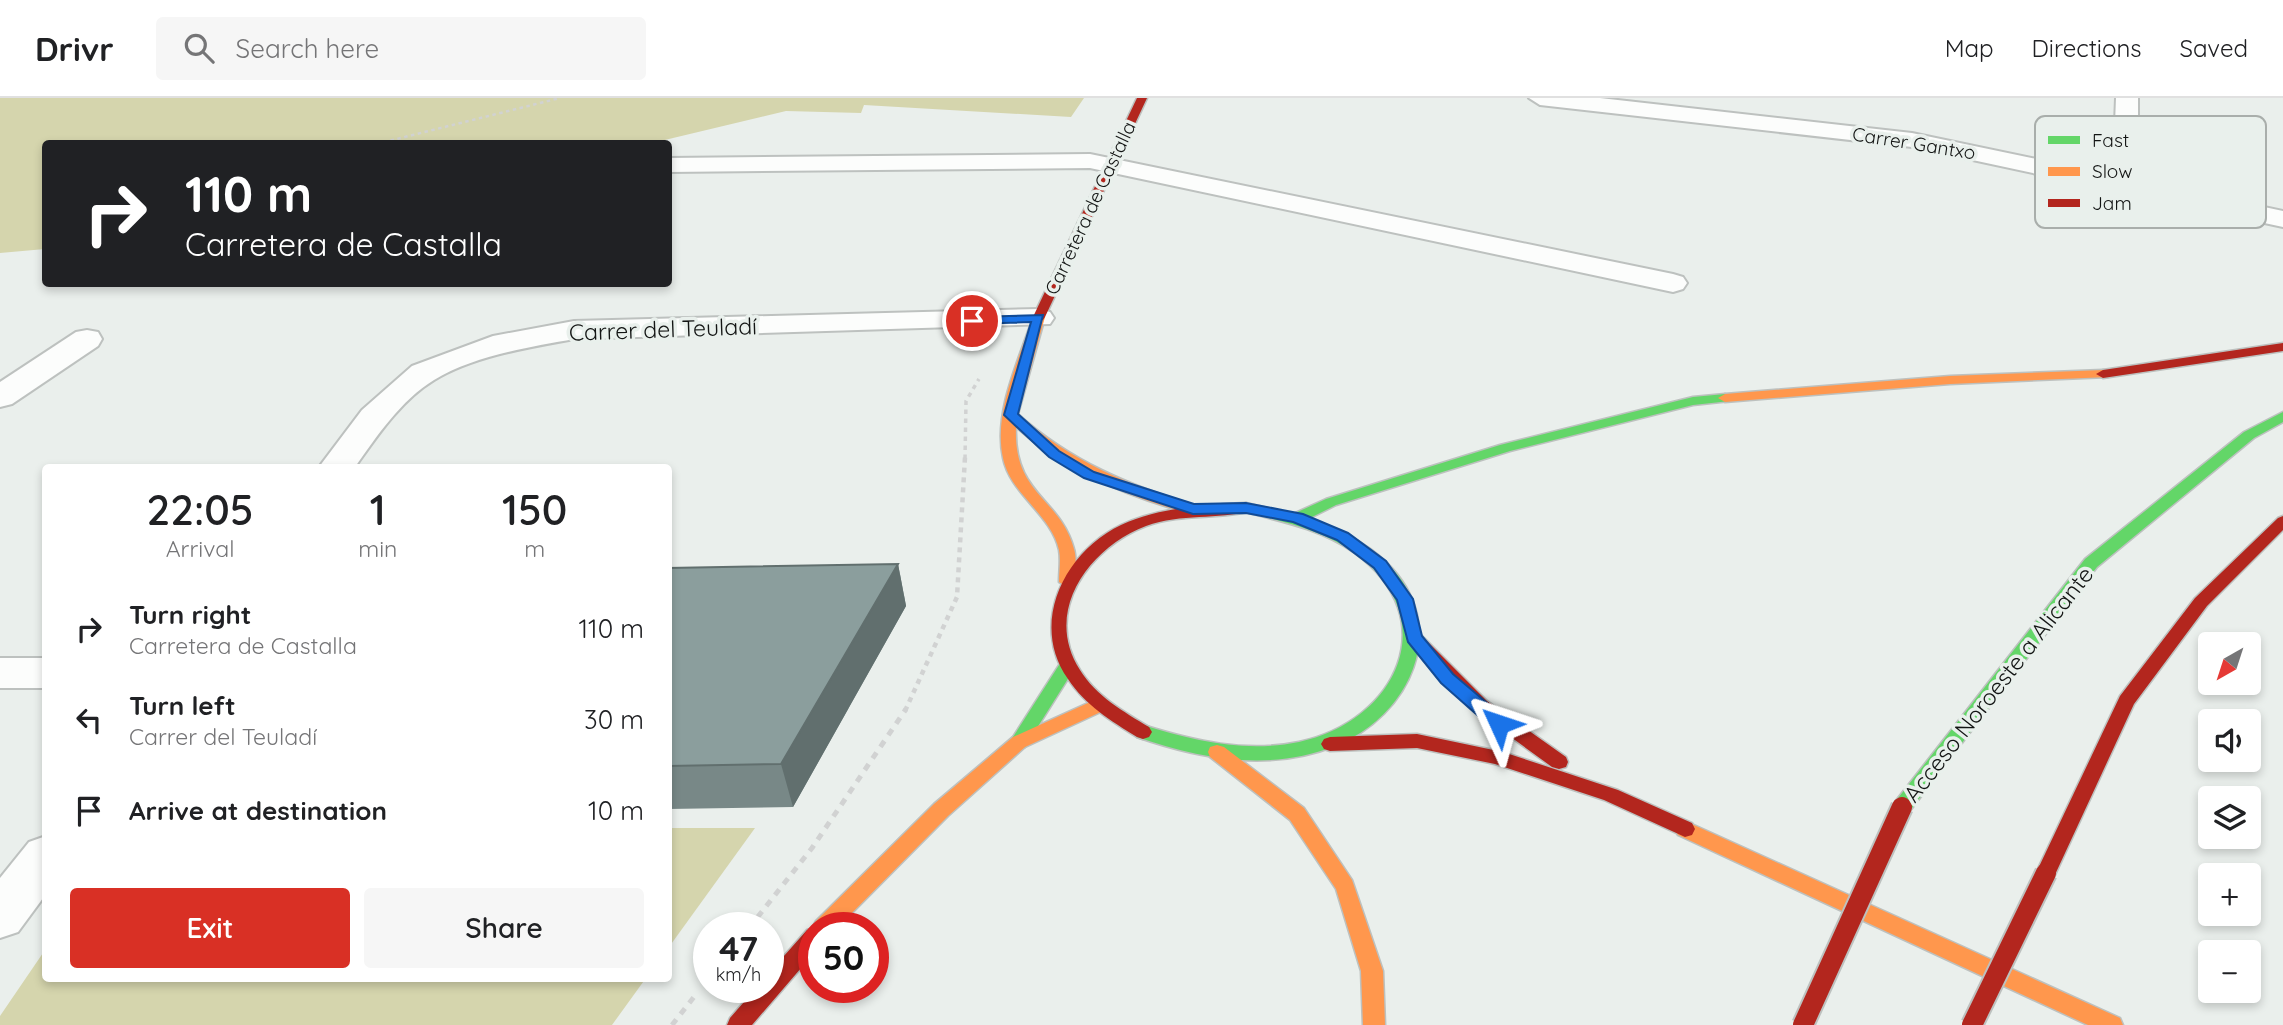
<!DOCTYPE html>
<html lang="en">
<head>
<meta charset="utf-8">
<style>
  :root { --surface:#fff; --page:#f6f6f6; --text:#202124; --muted:#757577; --line:#e0e0e0; --accent:#d93025 }
  body { margin:0; font-family:Quicksand,sans-serif; background:var(--page); color:var(--text); height:100vh; display:flex; flex-direction:column; font-size:26px; white-space:nowrap }
  * { box-sizing:border-box; margin:0 }
  p { font-size:23px; color:var(--muted) }
  .icon { flex:none; width:38px; height:38px; fill:none; stroke:currentColor; stroke-width:2; stroke-linecap:round; stroke-linejoin:round }
  .map { position:relative; flex:1; overflow:hidden }
  .details { position:absolute; left:42px; top:366px; width:630px; height:518px; display:flex; flex-direction:column; background:var(--surface); border-radius:7px; box-shadow:0 4px 10px #0003 }
  .details>* { flex:none }
  .top-card { position:absolute; left:42px; top:42px; width:630px; height:147px; border-radius:7px; box-shadow:0 4px 10px #0003; background:#202124; color:#fff; overflow:hidden }
  .needle { width:46px; rotate:219deg }
  .buttons { position:absolute; left:2198px; top:534px; display:grid; gap:14px }
  .buttons a { display:grid; place-items:center; width:63px; height:63px; border-radius:7px; background:var(--surface); box-shadow:0 4px 10px #0003; font-size:35px }
  .speed { position:absolute; left:693px; top:814px; display:flex; gap:14px; font-size:35px; font-weight:700; text-align:center }
  .speed>* { display:grid; place-content:center; width:91px; height:91px; border-radius:50%; background:var(--surface); box-shadow:0 4px 10px #0003; line-height:1 }
  .speed small { font-size:18px; font-weight:400 }
  .speed .limit { border:10px solid #d22; background:#fff; color:#111 }
  .pin { position:absolute; display:grid; place-items:center; width:60px; height:60px; color:#fff; margin:-30px; border:4px solid #fff; border-radius:50%; box-shadow:0 2px 7px #0007 }
  .me { position:absolute; width:77px; margin:-38px; rotate:312deg; stroke-linejoin:round; filter:drop-shadow(0 0 5px #0008) }
  .turn { display:flex; align-items:center; gap:24px; height:147px; padding:0 28px; font-size:32px }
  .turn .icon { width:91px; height:91px; stroke-width:2.5 }
  .turn b { display:block; font-size:49px; line-height:60px }
  .eta { display:flex; justify-content:space-evenly; align-items:center; height:119px; text-align:center }
  .eta b { font-size:42px; font-weight:600; line-height:49px }
  .primary-button { display:flex; gap:14px; margin-top:auto; padding:14px 28px }
  .primary-button a { flex:1; height:80px; border-radius:7px; background:var(--accent); color:#fff; font-size:28px; font-weight:600; line-height:80px; text-align:center }
  .primary-button a+a { background:var(--page); color:var(--text) }
  ul { padding:0; list-style:none }
  li { display:flex; align-items:center; gap:21px; height:91px; padding:0 28px }
  li div { flex:1 }
  li b { display:block; font-size:26px }
  li em { font-style:normal }
  header { display:flex; align-items:center; gap:42px; box-sizing:border-box; height:98px; padding:0 35px; background:var(--surface); border-bottom:2px solid var(--line) }
  header strong { font-size:33px }
  nav { display:flex; gap:38px; margin-inline-start:auto; font-size:24px }
  .search { width:490px; height:63px; background:var(--page); display:flex; align-items:center; gap:18px; box-sizing:border-box; padding:0 24px; border-radius:7px; color:var(--muted); font-size:26px }
  .map>svg:first-child { display:block }
</style>
</head>
<body>
<header>
<strong>Drivr</strong>
<div class="search"><svg class="icon" aria-label="search" viewBox="0 0 24 24"><circle cx="10" cy="10" r="6"/><path d="M15 15l6 6"/></svg>Search here</div>
<nav><a>Map</a><a>Directions</a><a>Saved</a></nav>
</header>
<div class="map">
<svg width="2283" height="927" viewBox="0 0 2283 927">
  <rect width="100%" height="100%" fill="#eaefec"/>
  <!-- green -->
  <g fill="#d5d5ad">
    <polygon points="0,0 1084,0 1071,19 864,7 861,15 786,13 648,46 46,46 45,151 0,155"/>
    <polygon points="669,730 755,730 669,849 668,730"/>
    <polygon points="45,852 46,880 646,880 612,927 0,927 0,918"/>
  </g>
  <g fill="none" stroke-linecap="round" stroke-linejoin="round">
    <defs>
      <g id="street">
        <polygon points="1529,0 1600,0 1912,35 2113,77 2116,0 2138,0 2138,82 2283,113 2283,129 1912,49 1540,7"/>
        <polygon points="1090,56 1673,176 1683,179 1687,185 1683,191 1673,194 1090,70 668,74 668,60"/>
        <path d="M 1039,211 L 1050,214 L 1054,220 L 1050,226 L 574,241 C 530,249 473,258 434,282 C 401,302 377,338 355,369 L 319,369 L 362,312 L 412,268 L 493,238 L 574,223 Z"/>
        <polygon points="87,232 98,234 102,241 98,248 12,306 0,309 0,284 76,234"/>
        <rect x="0" y="560" width="46" height="30"/>
        <polygon points="46,738 46,796 18,834 0,840 0,780 29,744"/>
      </g>
      <g id="fast">
        <path d="M 1725,296 L 1732,300 L 1730,303 L 1693,307 L 1510,353 L 1336,407 L 1308,421 C 1336,431 1365,443 1387,465 C 1452,529 1410,618 1335,648 C 1270,674 1200,661 1137,639 L 1134,634 L 1137,629 L 1143,627 C 1194,643 1246,655 1299,644 C 1397,623 1445,521 1355,455 C 1321,431 1280,423 1241,413 L 1239,410 L 1241,407 L 1246,405 L 1293,416 L 1326,401 L 1500,347 L 1693,299 Z"/>
        <polygon points="2283,314 2283,324 2254,340 2097,469 1909,714 1902,717 1895,714 1892,709 1895,704 2085,461 2244,334"/>
        <polygon points="1067,562 1073,564 1076,568 1025,649 1019,651 1013,649 1010,644 1013,639 1061,564"/>
      </g>
      <g id="slow">
        <path d="M 1039,215 L 1045,219 L 1018,316 C 1070,363 1130,388 1197,408 L 1199,411 L 1192,416 C 1128,399 1065,373 1016,329 C 1013,397 1060,399 1074,451 C 1077,461 1075,473 1075,484 L 1067,489 L 1059,484 C 1059,473 1061,462 1059,452 C 1051,416 1010,396 1003,360 C 993,314 1019,262 1033,219 Z"/>
        <polygon points="2103,272 2108,273 2108,279 1950,286 1725,304 1718,300 1725,296 1950,278"/>
        <polygon points="1099,600 1105,602 1108,607 1105,612 1025,649 948,718 837,830 814,830 814,833 812,830 816,823 934,706 1013,639"/>
        <polygon points="1217,647 1224,649 1304,710 1352,782 1383,873 1385,927 1363,927 1361,873 1336,791 1290,722 1210,659 1208,654 1210,649"/>
        <polygon points="1685,723 2120,920 2123,927 2088,927 1678,737 1675,731 1678,725"/>
      </g>
      <g id="jam">
        <polygon points="1137,0 1147,0 1045,219 1043,222 1035,222 1033,219"/>
        <polygon points="2283,245 2283,253 2103,280 2096,276 2103,272"/>
        <path d="M 1246,405 L 1253,410 L 1251,413 C 1217,422 1182,415 1146,428 C 1090,449 1042,513 1080,572 C 1096,598 1124,614 1149,629 L 1152,634 L 1149,639 L 1143,641 L 1137,639 C 1111,623 1085,607 1068,581 C 1029,526 1064,454 1121,427 C 1160,409 1204,407 1246,405 Z"/>
        <polygon points="2283,418 2283,432 2207,508 2134,606 2053,781 2046,784 2039,781 2036,775 2120,598 2195,500 2278,420"/>
        <polygon points="1414,534 1420,536 1487,603 1566,659 1568,664 1566,669 1559,671 1552,669 1475,613 1408,544 1406,540 1408,536"/>
        <polygon points="1417,636 1503,654 1618,692 1692,725 1695,731 1692,737 1685,739 1604,702 1495,666 1417,650 1330,653 1324,651 1321,646 1324,641 1330,639"/>
        <polygon points="814,830 814,855 752,927 727,927 730,920 757,889 768,889 768,876 807,832"/>
      </g>
    </defs>
    <!-- street casing -->
    <use href="#street" stroke="#bdc1bf" stroke-width="4"/>
    <!-- fast casing -->
    <use href="#fast" stroke="#bdc1bf" stroke-width="3"/>
    <!-- slow casing -->
    <use href="#slow" stroke="#bdc1bf" stroke-width="3"/>
    <!-- jam casing -->
    <use href="#jam" stroke="#bdc1bf" stroke-width="3"/>
    <!-- path-far3 -->
    <polyline stroke="#d1d2d2" stroke-width="2.5" stroke-dasharray="3.5 3.5" stroke-linecap="butt" points="377,46 560,0"/>
    <!-- path-far2 -->
    <polyline stroke="#d1d2d2" stroke-width="3.5" stroke-dasharray="4.5 4.5" stroke-linecap="butt" points="965,361 966,303 979,281"/>
    <!-- path-far1 -->
    <polyline stroke="#d1d2d2" stroke-width="4.5" stroke-dasharray="5 5" stroke-linecap="butt" points="905,613 957,499 965,359"/>
    <!-- path -->
    <g stroke="#d1d2d2" stroke-width="5" stroke-dasharray="7 7" stroke-linecap="butt">
      <polyline points="749,830 812,750 906,611"/>
      <polyline points="672,927 697,895"/>
    </g>
    <!-- street -->
    <use href="#street" fill="#fcfdfc" fill-rule="evenodd"/>
    <!-- fast -->
    <use href="#fast" fill="#63d668" fill-rule="evenodd"/>
    <!-- slow -->
    <use href="#slow" fill="#ff974d" fill-rule="evenodd"/>
    <!-- jam -->
    <use href="#jam" fill="#b3261e" fill-rule="evenodd"/>
    <defs>
      <g id="jam-bridge">
        <polyline points="1803,927 1902,709"/>
        <polyline points="1972,927 2046,775"/>
      </g>
    </defs>
    <!-- jam-bridge casing -->
    <use href="#jam-bridge" stroke="#bdc1bf" stroke-width="24" stroke-linecap="butt"/>
    <!-- jam-bridge -->
    <use href="#jam-bridge" stroke="#b3261e" stroke-width="20"/>
  </g>
  <!-- wall -->
  <polygon fill="#788887" points="898,466 906,508 793,709 668,711 668,470"/>
  <!-- shaded-wall -->
  <polygon fill="#616f6e" points="898,466 906,508 793,709 781,666"/>
  <!-- building -->
  <polygon fill="#8b9e9d" stroke="#616f6e" stroke-width="2" points="898,466 781,666 668,668 668,470"/>
  <!-- route -->
  <polygon fill="#1a73e8" stroke="#114b97" stroke-width="2" points="1043,217 1018,316 1059,353 1094,374 1194,406 1246,405 1303,416 1348,435 1386,463 1413,501 1422,538 1453,576 1506,621 1508,626 1506,631 1493,631 1441,585 1408,544 1397,502 1374,470 1337,442 1293,424 1246,415 1193,416 1084,380 1049,359 1004,317 1031,224 972,226 966,223 972,219"/>
  <g text-anchor="middle" dominant-baseline="central" stroke-width="7" stroke-linejoin="round" paint-order="stroke">
    <!-- far-street labels -->
    <g font-size="19" fill="#131514" stroke="#e9f0ec">
      <text transform="translate(1914 45) rotate(9)">Carrer Gantxo</text>
      <text transform="translate(1090 110) rotate(-65)">Carretera de Castalla</text>
    </g>
    <!-- street labels -->
    <g font-size="23" fill="#131514" stroke="#e9f0ec">
      <text transform="translate(663 231) rotate(-2)">Carrer del Teuladí</text>
      <text transform="translate(1998 586) rotate(-52)">Acceso Noroeste a Alicante</text>
    </g>
  </g>
  <!-- legend -->
  <rect x="2035" y="18" width="231" height="112" rx="10" fill="#e9f0ec" stroke="#a9aeab" stroke-width="2"/>
  <rect x="2048" y="38" width="32" height="8" fill="#63d668"/>
  <rect x="2048" y="69" width="32" height="9" fill="#ff974d"/>
  <rect x="2048" y="101" width="32" height="8" fill="#b3261e"/>
  <g font-size="19" fill="#131514">
    <text x="2092" y="49">Fast</text>
    <text x="2092" y="80">Slow</text>
    <text x="2092" y="112">Jam</text>
  </g>
</svg>
<div class="buttons">
<a><svg class="needle" viewBox="-14 -14 28 28"><path d="M0-13l5 13h-10z" fill="#e53935"/><path d="M0 13l5-13h-10z" fill="#757577"/></svg></a>
<a><svg class="icon" aria-label="sound" viewBox="0 0 24 24"><path d="M4 9h4l5-4v14l-5-4H4zM17 9q2 3 0 6"/></svg></a>
<a><svg class="icon" aria-label="layers" viewBox="0 0 24 24"><path d="M12 4l9 5-9 5-9-5zM3 14l9 5 9-5"/></svg></a>
<a>+</a>
<a>−</a>
</div>
<div class="speed"><div>47<small>km/h</small></div><div class="limit">50</div></div>
<div class="pin" style="left:972px;top:223px;background:#d93025"><svg class="icon" aria-label="arrive" viewBox="0 0 24 24"><path d="M6 21V4h12l-3 4 3 4H6"/></svg></div>
<svg class="me" style="left:1499px;top:626px" viewBox="-20 -20 40 40"><path d="M0-17L14 15 0 8-14 15z" fill="#1a73e8" stroke="#fff" stroke-width="4"/></svg>
<div class="top-card">
<div class="turn"><svg class="icon" aria-label="right" viewBox="0 0 24 24"><path d="M7 20v-9h11M14 6l5 5-5 5"/></svg><div><b>110 m</b>Carretera de Castalla</div></div>
</div>
<section class="details">
<div class="eta">
<div><b>22:05</b><p>Arrival</p></div>
<div><b>1</b><p>min</p></div>
<div><b>150</b><p>m</p></div>
</div>
<ul>
<li><svg class="icon" aria-label="right" viewBox="0 0 24 24"><path d="M7 20v-9h11M14 6l5 5-5 5"/></svg><div><b>Turn right</b><p>Carretera de Castalla</p></div><em>110 m</em></li>
<li><svg class="icon" aria-label="left" viewBox="0 0 24 24"><path d="M17 20v-9H6M10 6l-5 5 5 5"/></svg><div><b>Turn left</b><p>Carrer del Teuladí</p></div><em>30 m</em></li>
<li><svg class="icon" aria-label="arrive" viewBox="0 0 24 24"><path d="M6 21V4h12l-3 4 3 4H6"/></svg><div><b>Arrive at destination</b></div><em>10 m</em></li>
</ul>
<div class="primary-button"><a>Exit</a><a>Share</a></div>
</section>
</div>
</body>
</html>
